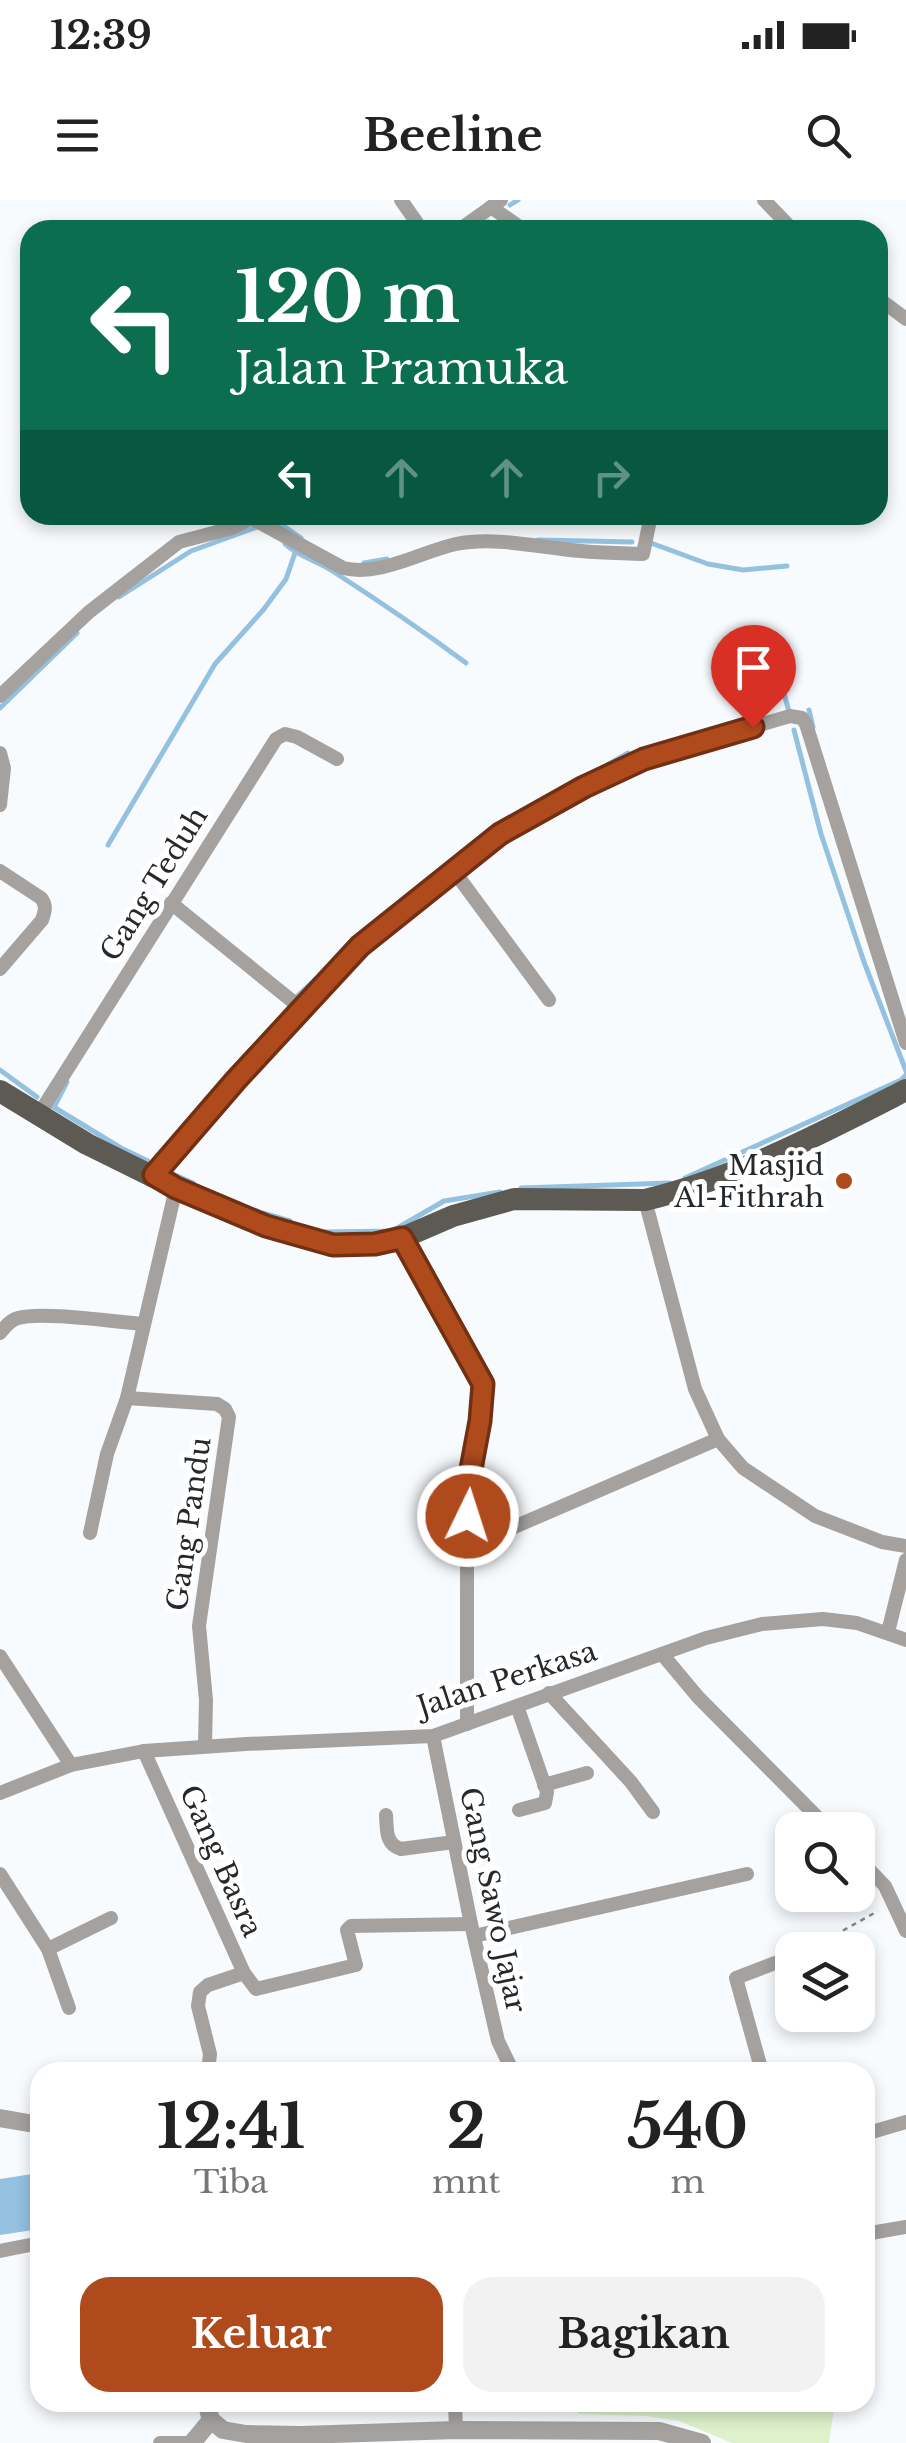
<!DOCTYPE html>
<html lang="id">
<head>
<meta charset="utf-8">
<style>
  :root { --surface:#fff; --page:#f2f2f2; --text:#222; --muted:#767676; --accent:#af4a1d }
  body { margin:0; font-family:"Libre Baskerville",serif; background:var(--page); color:var(--text); height:100vh; display:flex; flex-direction:column; font-size:38px; white-space:nowrap }
  * { box-sizing:border-box; margin:0 }
  p { font-size:32px; color:var(--muted) }
  .icon { flex:none; width:55px; height:55px; fill:none; stroke:currentColor; stroke-width:2; stroke-linecap:round; stroke-linejoin:round }
  .map { position:relative; flex:1; overflow:hidden }
  .drawer { position:absolute; left:30px; top:1862px; width:845px; height:350px; display:flex; flex-direction:column; background:var(--surface); border-radius:30px; box-shadow:0 5px 15px #0003 }
  .drawer>* { flex:none }
  .top-card { position:absolute; left:20px; top:20px; width:868px; height:305px; border-radius:30px; box-shadow:0 5px 15px #0003; background:#0b6e4f; color:#fff; overflow:hidden }
  .controls { position:absolute; left:775px; top:1612px; display:grid; gap:20px }
  .controls a { display:grid; place-items:center; width:100px; height:100px; border-radius:20px; background:var(--surface); box-shadow:0 5px 15px #0003; font-size:50px }
  .pin { position:absolute; display:grid; place-items:center; width:85px; height:85px; color:#fff; margin:-102px -42px; border-radius:50% 50% 50% 0; rotate:-45deg; box-shadow:0 0 10px #0007 }
  .pin .icon { rotate:45deg }
  .me { position:absolute; width:110px; margin:-55px; rotate:4deg; stroke-linejoin:round; filter:drop-shadow(0 0 8px #0008) }
  .turn { display:flex; align-items:center; gap:35px; height:210px; padding:0 50px; font-size:45px }
  .turn .icon { width:130px; height:130px; stroke-width:2.5 }
  .turn b { display:block; font-size:70px; line-height:85px }
  .lanes { display:flex; align-items:center; height:95px; padding:0 50px; background:#0003; justify-content:center; gap:50px; direction:ltr }
  .lanes .off { opacity:.35 }
  .eta { display:flex; justify-content:space-evenly; align-items:center; height:170px; text-align:center }
  .eta b { font-size:60px; font-weight:700; line-height:70px }
  .primary-button { display:flex; gap:20px; margin-top:auto; padding:20px 50px }
  .primary-button a { flex:1; height:115px; border-radius:30px; background:var(--accent); color:#fff; font-size:40px; font-weight:700; line-height:115px; text-align:center }
  .primary-button a+a { background:var(--page); color:var(--text) }
  .status { display:flex; justify-content:space-between; align-items:center; height:70px; padding:0 50px; background:var(--surface); direction:ltr }
  .status svg { height:28px; fill:currentColor }
  header { display:flex; justify-content:space-between; align-items:center; height:130px; padding:0 50px; background:var(--surface); font-size:45px; font-weight:700 }
  .map>svg:first-child { display:block }
</style>
</head>
<body>
<div class="status"><b>12:39</b><svg viewBox="0 0 49 12"><path d="M0 12V9h3v3zM5 12V6h3v6zM10 12V3h3v9zM15 12V0h3v12zM26 1h20v11H26zM47 4h2v5h-2z"/></svg></div>
<header><svg class="icon" aria-label="menu" viewBox="0 0 24 24"><path d="M4 6h16M4 12h16M4 18h16"/></svg>Beeline<svg class="icon" aria-label="search" viewBox="0 0 24 24"><circle cx="10" cy="10" r="6"/><path d="M15 15l6 6"/></svg></header>
<div class="map">
<svg width="906" height="2243" viewBox="0 0 906 2243">
  <rect width="100%" height="100%" fill="#f8fbfe"/>
  <!-- green -->
  <polygon fill="#ddf2cb" points="578,2203 578,2202 835,2203 829,2243 732,2243 679,2221 647,2216 578,2214"/>
  <!-- water -->
  <polygon fill="#94c1e0" points="32,1974 40,2006 40,2029 0,2035 0,1979"/>
  <g fill="none" stroke-linecap="round" stroke-linejoin="round">
    <!-- stream -->
    <g stroke="#94c1e0" stroke-width="5">
      <polyline points="510,5 518,0"/>
      <polyline points="477,30 488,22"/>
      <polyline points="274,315 275,320 301,338"/>
      <polyline points="538,340 632,342"/>
      <polyline points="651,343 708,364 743,370 787,366"/>
      <path d="M 285,344 C 299,357 318,361 334,372 C 379,401 423,431 466,463"/>
      <polyline points="364,363 387,359"/>
      <polyline points="119,397 191,351 260,326"/>
      <polyline points="783,490 790,515"/>
      <polyline points="0,508 77,433"/>
      <polyline points="809,510 813,527"/>
      <polyline points="794,530 821,634 864,762 906,871"/>
      <polyline points="531,609 628,553"/>
      <polyline points="108,645 215,464 264,409 286,379 295,353"/>
      <polyline points="367,732 456,658 475,645"/>
      <polyline points="294,799 344,753"/>
      <polyline points="0,870 37,897"/>
      <polyline points="52,906 121,948 148,961"/>
      <polyline points="54,907 67,882"/>
      <polyline points="173,974 193,983"/>
      <polyline points="685,978 901,880 906,875"/>
      <polyline points="521,988 670,983"/>
      <polyline points="263,1013 290,1021"/>
      <polyline points="325,1032 392,1031 444,1001 500,992"/>
    </g>
    <!-- path -->
    <polyline stroke="#85888b" stroke-width="2.5" stroke-dasharray="5 5" stroke-linecap="butt" points="808,1750 878,1711"/>
    <!-- minor -->
    <g stroke="#a4a19e" stroke-width="14">
      <polyline points="401,0 422,30"/>
      <polyline points="764,0 793,30"/>
      <polyline points="491,7 524,30"/>
      <polyline points="459,30 501,0"/>
      <polyline points="878,98 906,119"/>
      <path d="M 253,319 L 343,368 C 380,377 420,352 456,344 C 497,336 540,348 581,351 C 601,353 622,353 643,354 L 651,315"/>
      <polyline points="0,496 89,412 179,342 232,328 257,315"/>
      <polyline points="0,553 4,568 0,605"/>
      <path d="M 0,671 L 41,698 C 47,706 45,711 42,720 L 0,769"/>
      <polyline points="454,671 549,800"/>
      <polyline points="171,703 302,809"/>
      <polyline points="39,914 276,539 285,534 297,537 337,559"/>
      <polyline points="154,975 236,880 360,746 500,634 585,587 643,559 790,516 802,518 806,524 906,843"/>
      <polyline points="645,1000 695,1189 718,1239 743,1268 815,1316 882,1342 906,1346"/>
      <polyline points="402,1038 483,1184 480,1221 467,1285 467,1524"/>
      <path d="M 0,1133 C 5,1127 10,1120 18,1118 C 42,1111 115,1122 144,1124"/>
      <polyline points="127,1198 217,1204 225,1209 229,1217 199,1426 206,1500 205,1546"/>
      <polyline points="90,1333 107,1254 127,1198 176,988"/>
      <polyline points="468,1347 718,1239"/>
      <polyline points="888,1432 906,1360"/>
      <polyline points="662,1454 698,1497 830,1630"/>
      <polyline points="0,1456 71,1565"/>
      <polyline points="549,1493 631,1582 653,1612"/>
      <polyline points="517,1506 547,1592 545,1603 519,1610"/>
      <polyline points="433,1536 471,1724 498,1841 513,1872"/>
      <polyline points="144,1551 244,1773 256,1789 356,1765 347,1730 351,1726 471,1724"/>
      <polyline points="544,1585 587,1573"/>
      <polyline points="0,1593 71,1565 144,1551 246,1544 433,1536 706,1438 762,1424 823,1419 857,1423 906,1440"/>
      <path d="M 386,1615 C 387,1629 385,1644 401,1649 L 454,1642"/>
      <polyline points="858,1658 885,1686 906,1731"/>
      <polyline points="0,1674 48,1749 69,1808"/>
      <polyline points="474,1736 747,1674"/>
      <polyline points="48,1749 111,1718"/>
      <polyline points="208,1872 210,1854 198,1806 200,1792 208,1785 244,1773"/>
      <polyline points="762,1872 736,1778 775,1763"/>
      <polyline points="865,1934 906,1922"/>
      <polyline points="865,2034 906,2027"/>
      <polyline points="0,2051 40,2043"/>
      <polyline points="455,2202 456,2230"/>
      <polyline points="160,2243 193,2243"/>
    </g>
    <!-- tertiary -->
    <g stroke="#a4a19e" stroke-width="18">
      <polyline points="0,1918 40,1925"/>
      <polyline points="206,2202 211,2220 223,2230 246,2234 301,2235 456,2230 659,2231 702,2243"/>
      <polyline points="192,2243 211,2220"/>
    </g>
    <!-- primary -->
    <path stroke="#5d5953" stroke-width="22" d="M 0,891 L 87,944 L 176,988 L 266,1026 L 333,1045 L 375,1044 L 402,1038 L 453,1016 L 514,999 L 645,1000 C 737,978 822,933 906,890"/>
  </g>
  <g fill="none" stroke-linecap="round" stroke-linejoin="round">
    <defs>
      <polyline id="route" points="468,1316 468,1285 480,1221 483,1184 402,1038 375,1044 333,1045 266,1026 176,988 154,975 236,880 360,746 500,634 584,587 644,559 753,527"/>
    </defs>
    <!-- route casing -->
    <use href="#route" stroke="#723013" stroke-width="25"/>
    <!-- route -->
    <use href="#route" stroke="#af4a1d" stroke-width="18"/>
  </g>
  <!-- markers -->
  <circle fill="#af4a1d" stroke="#fff" stroke-width="4" cx="844" cy="981" r="10"/>
  <g text-anchor="middle" dominant-baseline="central" stroke-width="10" stroke-linejoin="round" paint-order="stroke">
    <!-- street labels -->
    <g font-size="28" fill="#26292c" stroke="#fff">
      <text transform="translate(154 684) rotate(-58)">Gang Teduh</text>
      <text transform="translate(189 1324) rotate(-82)">Gang Pandu</text>
      <text transform="translate(507 1479) rotate(-18)">Jalan Perkasa</text>
      <text transform="translate(221 1661) rotate(66)">Gang Basra</text>
      <text transform="translate(493 1700) rotate(78)">Gang Sawo Jajar</text>
    </g>
    <!-- poi labels -->
    <g font-size="28" fill="#26292c" stroke="#fff" text-anchor="end">
      <text x="824" y="965">Masjid<tspan x="824" dy="32">Al-Fithrah</tspan></text>
    </g>
  </g>
</svg>
<div class="controls">
<a><svg class="icon" aria-label="search" viewBox="0 0 24 24"><circle cx="10" cy="10" r="6"/><path d="M15 15l6 6"/></svg></a>
<a><svg class="icon" aria-label="layers" viewBox="0 0 24 24"><path d="M12 4l9 5-9 5-9-5zM3 14l9 5 9-5"/></svg></a>
</div>
<div class="pin" style="left:753px;top:527px;background:#d93025"><svg class="icon" aria-label="arrive" viewBox="0 0 24 24"><path d="M6 21V4h12l-3 4 3 4H6"/></svg></div>
<svg class="me" style="left:468px;top:1316px" viewBox="-20 -20 40 40"><circle r="17" fill="#af4a1d" stroke="#fff" stroke-width="3"/><path d="M0-11L8 9 0 5-8 9z" fill="#fff"/></svg>
<div class="top-card">
<div class="turn"><svg class="icon" aria-label="left" viewBox="0 0 24 24"><path d="M17 20v-9H6M10 6l-5 5 5 5"/></svg><div><b>120 m</b>Jalan Pramuka</div></div>
<div class="lanes"><svg class="icon" aria-label="left" viewBox="0 0 24 24"><path d="M17 20v-9H6M10 6l-5 5 5 5"/></svg><svg class="icon off" aria-label="ahead" viewBox="0 0 24 24"><path d="M12 20V5M6 11l6-6 6 6"/></svg><svg class="icon off" aria-label="ahead" viewBox="0 0 24 24"><path d="M12 20V5M6 11l6-6 6 6"/></svg><svg class="icon off" aria-label="right" viewBox="0 0 24 24"><path d="M7 20v-9h11M14 6l5 5-5 5"/></svg></div>
</div>
<section class="drawer">
<div class="eta">
<div><b>12:41</b><p>Tiba</p></div>
<div><b>2</b><p>mnt</p></div>
<div><b>540</b><p>m</p></div>
</div>
<div class="primary-button"><a>Keluar</a><a>Bagikan</a></div>
</section>
</div>
</body>
</html>
